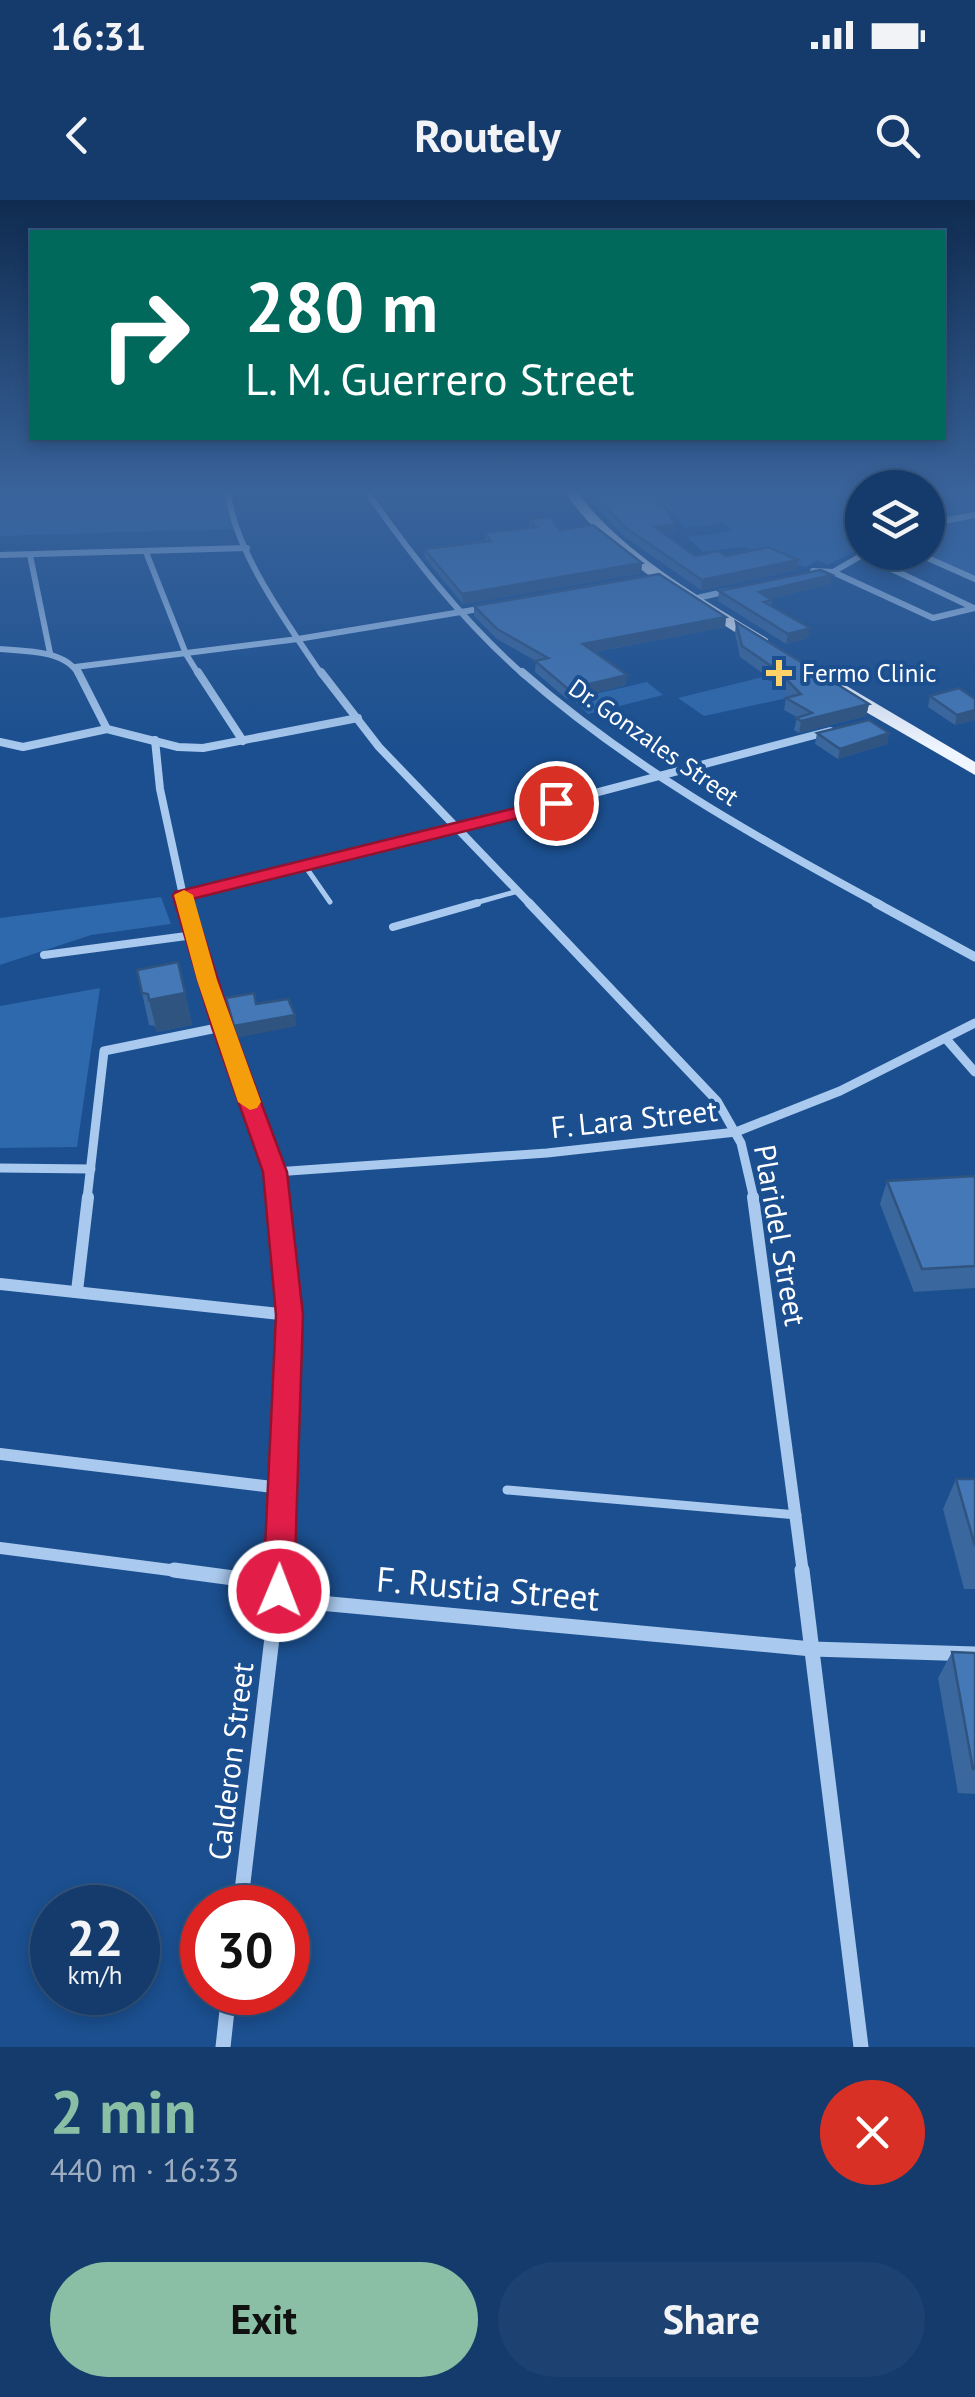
<!DOCTYPE html>
<html lang="en">
<head>
<meta charset="utf-8">
<style>
  :root { --surface:#143b6b; --page:#1d4271; --text:#f1f3f6; --muted:#9dadc1; --line:#33557e; --accent:#8abfa5 }
  body { margin:0; font-family:"PT Sans",sans-serif; background:var(--page); color:var(--text); height:100vh; display:flex; flex-direction:column; font-size:38px; white-space:nowrap }
  * { box-sizing:border-box; margin:0 }
  p { font-size:32px; color:var(--muted) }
  .icon { flex:none; width:55px; height:55px; fill:none; stroke:currentColor; stroke-width:2; stroke-linecap:round; stroke-linejoin:round }
  .map { position:relative; height:1847px; overflow:hidden }
  .sheet { display:flex; flex-direction:column; background:var(--surface); flex:1 }
  .sheet>* { flex:none }
  .guide { position:absolute; left:30px; top:30px; width:915px; height:210px; border-radius:0px; box-shadow:0 5px 15px #0003,0 0 0 2px var(--line); background:#00695c; color:#fff; overflow:hidden }
  .tools { position:absolute; left:845px; top:270px; display:grid; gap:20px }
  .tools a { display:grid; place-items:center; width:100px; height:100px; border-radius:50%; background:var(--surface); box-shadow:0 5px 15px #0003,0 0 0 2px var(--line); font-size:50px }
  .speed { position:absolute; left:30px; top:1685px; display:flex; gap:20px; font-size:50px; font-weight:700; text-align:center }
  .speed>* { display:grid; place-content:center; width:130px; height:130px; border-radius:50%; background:var(--surface); box-shadow:0 5px 15px #0003,0 0 0 2px var(--line); line-height:1 }
  .speed small { font-size:25px; font-weight:400 }
  .speed .limit { border:15px solid #d22; background:#fff; color:#111 }
  .pin { position:absolute; display:grid; place-items:center; width:85px; height:85px; color:#fff; margin:-42px; border:5px solid #fff; border-radius:50%; box-shadow:0 2px 10px #0007 }
  .me { position:absolute; width:110px; margin:-55px; rotate:1deg; stroke-linejoin:round; filter:drop-shadow(0 0 8px #0008) }
  .turn { display:flex; align-items:center; gap:35px; height:210px; padding:0 50px; font-size:45px }
  .turn .icon { width:130px; height:130px; stroke-width:2.5 }
  .turn b { display:block; font-size:70px; line-height:85px }
  .round { display:grid; place-items:center; flex:none; width:105px; height:105px; border-radius:52px; background:var(--page) }
  .summary { display:flex; align-items:center; justify-content:space-between; height:170px; padding:0 50px }
  h1 { font-size:60px; font-weight:800; line-height:75px; color:var(--accent) }
  .cta { display:flex; gap:20px; margin-top:auto; padding:20px 50px }
  .cta a { flex:1; height:115px; border-radius:60px; background:var(--accent); color:#111; font-size:40px; font-weight:800; line-height:115px; text-align:center }
  .cta a+a { background:var(--page); color:var(--text) }
  .status { display:flex; justify-content:space-between; align-items:center; height:70px; padding:0 50px; background:var(--surface); direction:ltr }
  .status svg { height:28px; fill:currentColor }
  header { display:flex; justify-content:space-between; align-items:center; height:130px; padding:0 50px; background:var(--surface); font-size:45px; font-weight:800 }
  .map>svg:first-child { display:block }
</style>
</head>
<body>
<div class="status"><b>16:31</b><svg viewBox="0 0 49 12"><path d="M0 12V9h3v3zM5 12V6h3v6zM10 12V3h3v9zM15 12V0h3v12zM26 1h20v11H26zM47 4h2v5h-2z"/></svg></div>
<header><svg class="icon" aria-label="back" viewBox="0 0 24 24"><path d="M15 5l-7 7 7 7"/></svg>Routely<svg class="icon" aria-label="search" viewBox="0 0 24 24"><circle cx="10" cy="10" r="6"/><path d="M15 15l6 6"/></svg></header>
<div class="map">
<svg width="975" height="1847" viewBox="0 0 975 1847">
  <rect width="100%" height="100%" fill="#1b4f8f"/>
  <!-- green -->
  <g fill="#2e69ad">
    <polygon points="0,292 223,292 233,329 0,336"/>
    <polygon points="663,292 862,292 862,348 827,365 818,360 806,367 741,347 703,352 688,337 731,331 724,323 685,328 663,303 628,305 618,295"/>
    <polygon points="928,292 975,292 975,376 922,353 928,352"/>
    <polygon points="798,474 824,490 704,516 678,498 763,477 770,481"/>
    <polygon points="647,482 663,495 588,514 573,499"/>
    <polygon points="161,697 171,724 91,735 0,765 0,718"/>
    <polygon points="100,788 77,947 0,948 0,806"/>
  </g>
  <g fill="none" stroke-linecap="round" stroke-linejoin="round">
    <!-- lane-far2 -->
    <g stroke="#a9c9ee" stroke-width="5">
      <polyline points="305,666 330,702"/>
      <polyline points="468,705 518,691"/>
    </g>
    <!-- lane-far1 -->
    <g stroke="#a9c9ee" stroke-width="8">
      <polyline points="393,727 477,703"/>
      <polyline points="44,755 194,735"/>
    </g>
    <!-- lane -->
    <polyline stroke="#a9c9ee" stroke-width="9" points="507,1290 797,1315"/>
    <!-- street-far4 -->
    <g stroke="#a9c9ee" stroke-width="6">
      <path d="M 228,292 C 234,351 289,426 322,475"/>
      <path d="M 367,292 C 414,359 462,420 524,475"/>
      <polyline points="928,324 975,315"/>
      <polyline points="146,352 186,454 199,475"/>
      <polyline points="914,352 975,379"/>
      <polyline points="0,355 247,348"/>
      <polyline points="30,355 50,453"/>
      <polyline points="862,355 974,408"/>
      <polyline points="813,371 833,372 933,418 975,408"/>
      <polyline points="833,372 866,353"/>
      <polyline points="697,398 728,391"/>
      <path d="M 0,449 C 25,451 66,450 79,475"/>
      <polyline points="75,467 298,439 485,408"/>
    </g>
    <!-- street-far3 -->
    <g stroke="#a9c9ee" stroke-width="8">
      <polyline points="78,472 107,529 178,547 203,548 358,518"/>
      <polyline points="198,472 243,541"/>
      <polyline points="321,472 379,547 531,705"/>
      <path d="M 522,472 C 630,567 755,637 881,705"/>
      <polyline points="155,540 160,589 185,705"/>
      <polyline points="0,542 23,547 107,529"/>
      <polyline points="182,696 454,630 830,531"/>
    </g>
    <!-- street-far2 -->
    <g stroke="#a9c9ee" stroke-width="9">
      <polyline points="184,703 222,827 275,972 278,999"/>
      <polyline points="529,703 717,901 741,943 754,999"/>
      <polyline points="876,703 975,757"/>
      <polyline points="947,840 975,872"/>
      <polyline points="0,968 91,969"/>
      <polyline points="275,972 547,953 736,932 840,891 975,823"/>
      <polyline points="87,999 104,851 222,827"/>
    </g>
    <!-- street-far1 -->
    <g stroke="#a9c9ee" stroke-width="12">
      <polyline points="277,997 289,1115 280,1373"/>
      <polyline points="753,997 803,1373"/>
      <polyline points="0,1084 289,1115"/>
      <polyline points="77,1091 88,997"/>
      <polyline points="0,1254 281,1288"/>
      <polyline points="0,1348 193,1373"/>
    </g>
    <!-- street -->
    <g stroke="#a9c9ee" stroke-width="15">
      <polyline points="174,1370 241,1379 309,1402 812,1449 975,1454"/>
      <polyline points="802,1370 861,1847"/>
      <polyline points="240,1708 280,1370"/>
      <polyline points="223,1847 229,1792"/>
    </g>
    <!-- primary -->
    <g fill="#f0f6ff" fill-rule="evenodd">
      <path d="M 565,292 L 577,292 C 626,356 700,397 768,439 L 768,445 L 756,445 C 688,402 611,360 565,292 Z"/>
      <polygon points="833,485 845,485 975,562 975,575 833,493"/>
    </g>
  </g>
  <!-- wall -->
  <g fill="#3a679d">
    <polygon points="582,292 656,292 674,333 666,335 695,356 726,356 798,360 797,370 701,390 625,337"/>
    <polygon points="529,319 642,363 641,373 463,404 425,358 424,349 485,341 485,333 529,328"/>
    <polygon points="830,384 770,399 772,400 771,406 808,438 786,444 718,401 719,391"/>
    <polygon points="474,406 726,417 725,427 595,452 626,485 567,499 535,472 536,461 497,439 474,416"/>
    <polygon points="736,422 869,504 866,516 799,533 794,530 797,517 784,510 786,498 790,497 775,482 740,457 735,433"/>
    <polygon points="930,496 975,499 975,520 955,525 928,507"/>
    <polygon points="817,533 889,533 887,544 838,559 815,544"/>
    <polygon points="137,770 185,793 192,825 157,832 155,826 149,825"/>
    <polygon points="975,976 975,1088 914,1092 880,1004 887,981"/>
    <polygon points="956,1279 975,1279 975,1389 964,1389 943,1309"/>
    <polygon points="952,1452 975,1453 975,1594 958,1593 938,1478"/>
  </g>
  <!-- shaded-wall -->
  <g fill="#305480">
    <polygon points="675,324 674,333 655,336 655,327"/>
    <polygon points="798,360 797,370 701,390 702,380"/>
    <polygon points="642,363 641,373 463,404 462,394"/>
    <polygon points="832,375 830,384 758,402 759,392"/>
    <polygon points="726,417 725,427 583,454 583,444"/>
    <polygon points="810,428 808,438 786,444 788,434"/>
    <polygon points="627,475 626,485 567,499 568,489"/>
    <polygon points="869,504 866,516 799,533 801,521"/>
    <polygon points="975,510 975,520 955,525 957,515"/>
    <polygon points="889,533 887,544 838,559 840,549"/>
    <polygon points="185,793 192,825 157,832 149,800"/>
    <polygon points="295,815 297,826 236,838 234,826"/>
  </g>
  <!-- building -->
  <g fill="#4478b7" stroke="#305480" stroke-width="2.5">
    <polygon points="591,292 656,292 675,324 655,327 695,356 718,351 726,356 768,347 798,360 702,380 626,328"/>
    <polygon points="550,317 560,330 593,325 642,363 462,394 424,349 491,341 485,333 536,327 529,319"/>
    <polygon points="820,370 832,375 759,392 772,400 764,402 810,428 788,434 719,391"/>
    <polygon points="659,374 726,417 583,444 627,475 568,489 535,461 548,458 497,429 474,406"/>
    <polygon points="736,422 869,504 801,521 796,518 812,513 786,498 801,494 777,470 742,446"/>
    <polygon points="959,488 975,499 975,510 957,515 930,496"/>
    <polygon points="869,520 889,533 840,549 817,533"/>
    <polygon points="178,762 185,793 149,800 148,794 142,793 137,770"/>
    <polygon points="254,793 256,804 288,799 295,815 234,826 226,798"/>
    <polygon points="975,976 975,1066 922,1069 887,981"/>
    <polygon points="956,1279 975,1279 975,1346"/>
    <polygon points="952,1452 975,1453 975,1569 973,1569"/>
  </g>
  <!-- sky -->
  <linearGradient id="sky" x2="0" y2="1"><stop stop-color="#0f2b4f"/><stop offset="0.53" stop-color="#39639b"/><stop offset="1" stop-color="#39639b" stop-opacity="0"/></linearGradient>
  <rect width="975" height="550" fill="url(#sky)"/>
  <!-- route -->
  <polygon fill="#e11d48" stroke="#92132f" stroke-width="2.5" points="556,598 562,599 562,607 192,699 233,827 287,972 303,1115 294,1391 290,1402 279,1406 268,1402 263,1391 276,1115 263,972 212,827 173,696 175,692"/>
  <!-- slow -->
  <polygon fill="#f59e0b" points="184,690 193,695 217,780 261,902 257,908 250,910 238,902 197,780 174,695"/>
  <!-- markers -->
  <path fill="#ffd166" stroke="#1b4f8f" stroke-width="4" d="M774 458h10v10h10v10h-10v10h-10v-10h-10v-10h10z"/>
  <g text-anchor="middle" dominant-baseline="central" stroke-width="8" stroke-linejoin="round" paint-order="stroke">
    <!-- far-poi labels -->
    <g font-size="25" fill="#fff" stroke="#1b4f8f" text-anchor="start">
      <text x="802" y="473">Fermo Clinic</text>
    </g>
    <!-- far-street labels -->
    <g font-size="25" fill="#fff" stroke="#1b4f8f">
      <text transform="translate(654 542) rotate(35)">Dr. Gonzales Street</text>
    </g>
    <!-- street labels -->
    <g font-size="30" fill="#fff" stroke="#1b4f8f">
      <text transform="translate(634 918) rotate(-6)">F. Lara Street</text>
      <text transform="translate(781 1035) rotate(80)">Plaridel Street</text>
      <text transform="translate(230 1561) rotate(-83)">Calderon Street</text>
    </g>
    <!-- near-street labels -->
    <g font-size="35" fill="#fff" stroke="#1b4f8f">
      <text transform="translate(488 1388) rotate(5)">F. Rustia Street</text>
    </g>
  </g>
</svg>
<div class="tools">
<a><svg class="icon" aria-label="layers" viewBox="0 0 24 24"><path d="M12 4l9 5-9 5-9-5zM3 14l9 5 9-5"/></svg></a>
</div>
<div class="speed"><div>22<small>km/h</small></div><div class="limit">30</div></div>
<div class="pin" style="left:556px;top:603px;background:#d93025"><svg class="icon" aria-label="arrive" viewBox="0 0 24 24"><path d="M6 21V4h12l-3 4 3 4H6"/></svg></div>
<svg class="me" style="left:279px;top:1391px" viewBox="-20 -20 40 40"><circle r="17" fill="#e11d48" stroke="#fff" stroke-width="3"/><path d="M0-11L8 9 0 5-8 9z" fill="#fff"/></svg>
<div class="guide">
<div class="turn"><svg class="icon" aria-label="right" viewBox="0 0 24 24"><path d="M7 20v-9h11M14 6l5 5-5 5"/></svg><div><b>280 m</b>L. M. Guerrero Street</div></div>
</div>
</div>
<section class="sheet">
<div class="summary"><div><h1>2 min</h1><p>440 m · 16:33</p></div><a class="round" style="background:#d93025;color:#fff"><svg class="icon" aria-label="close" viewBox="0 0 24 24"><path d="M6 6l12 12M18 6L6 18"/></svg></a></div>
<div class="cta"><a>Exit</a><a>Share</a></div>
</section>
</body>
</html>
